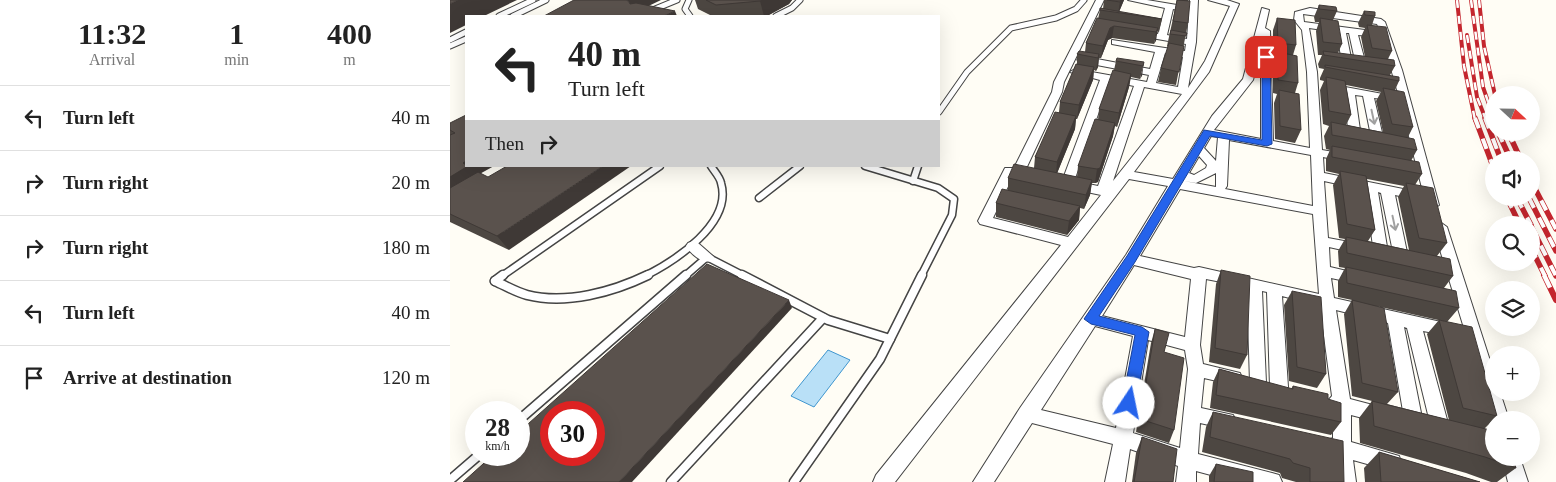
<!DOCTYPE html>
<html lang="en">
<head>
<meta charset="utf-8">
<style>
  :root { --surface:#fff; --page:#f2f2f2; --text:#222; --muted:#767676; --line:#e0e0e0 }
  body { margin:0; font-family:Georgia,serif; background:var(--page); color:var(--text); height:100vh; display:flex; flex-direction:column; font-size:19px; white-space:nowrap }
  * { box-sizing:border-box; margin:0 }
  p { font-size:16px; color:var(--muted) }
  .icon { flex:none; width:28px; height:28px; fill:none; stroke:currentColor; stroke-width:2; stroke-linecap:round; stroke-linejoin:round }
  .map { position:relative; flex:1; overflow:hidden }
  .side { display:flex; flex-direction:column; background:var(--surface); width:450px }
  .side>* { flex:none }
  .banner { position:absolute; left:15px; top:15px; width:475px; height:152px; border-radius:0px; box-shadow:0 5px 20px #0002; background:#fff; color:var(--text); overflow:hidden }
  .needle { width:32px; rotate:112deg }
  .fabs { position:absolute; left:1035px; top:86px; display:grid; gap:10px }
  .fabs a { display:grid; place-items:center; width:55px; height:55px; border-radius:50%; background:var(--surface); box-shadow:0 5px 20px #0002; font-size:25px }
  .speed { position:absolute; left:15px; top:401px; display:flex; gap:10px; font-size:25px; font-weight:700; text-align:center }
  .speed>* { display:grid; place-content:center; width:65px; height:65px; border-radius:50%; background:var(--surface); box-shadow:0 5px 20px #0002; line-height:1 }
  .speed small { font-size:12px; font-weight:400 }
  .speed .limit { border:8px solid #d22; background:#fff; color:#111 }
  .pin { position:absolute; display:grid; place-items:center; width:42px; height:42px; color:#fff; margin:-21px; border-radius:10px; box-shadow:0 2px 8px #0006 }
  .me { position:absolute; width:55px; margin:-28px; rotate:11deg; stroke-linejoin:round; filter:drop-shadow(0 0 4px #0008) }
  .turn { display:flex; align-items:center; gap:18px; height:105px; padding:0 20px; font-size:22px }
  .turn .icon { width:65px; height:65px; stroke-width:2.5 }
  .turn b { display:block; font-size:35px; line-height:42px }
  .then { display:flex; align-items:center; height:48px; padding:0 20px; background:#0003; gap:10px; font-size:19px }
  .eta { display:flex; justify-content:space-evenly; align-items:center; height:85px; text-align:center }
  .eta b { font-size:30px; font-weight:600; line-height:35px }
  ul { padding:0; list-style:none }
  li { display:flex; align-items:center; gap:15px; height:65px; padding:0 20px; border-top:1px solid var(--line) }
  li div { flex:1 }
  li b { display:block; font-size:19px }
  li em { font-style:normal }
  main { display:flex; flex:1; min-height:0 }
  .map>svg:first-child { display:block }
</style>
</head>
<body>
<main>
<section class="side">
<div class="eta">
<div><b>11:32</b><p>Arrival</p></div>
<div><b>1</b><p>min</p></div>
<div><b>400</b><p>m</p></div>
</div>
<ul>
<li><svg class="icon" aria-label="left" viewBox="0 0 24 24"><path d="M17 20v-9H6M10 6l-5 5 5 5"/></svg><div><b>Turn left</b></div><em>40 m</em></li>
<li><svg class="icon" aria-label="right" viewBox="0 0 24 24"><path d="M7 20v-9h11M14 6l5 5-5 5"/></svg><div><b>Turn right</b></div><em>20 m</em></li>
<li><svg class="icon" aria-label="right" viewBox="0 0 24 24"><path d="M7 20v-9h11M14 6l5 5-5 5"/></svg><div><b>Turn right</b></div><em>180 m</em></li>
<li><svg class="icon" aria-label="left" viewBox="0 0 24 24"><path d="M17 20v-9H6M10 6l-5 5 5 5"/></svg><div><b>Turn left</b></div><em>40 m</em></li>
<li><svg class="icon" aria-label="arrive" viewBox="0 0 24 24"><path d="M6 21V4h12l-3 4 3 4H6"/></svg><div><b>Arrive at destination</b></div><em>120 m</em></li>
</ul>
</section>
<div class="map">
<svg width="1106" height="482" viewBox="0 0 1106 482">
  <rect width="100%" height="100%" fill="#fffdf5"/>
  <!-- water -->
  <polygon fill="#b9e0f7" stroke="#3f96cf" points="378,350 400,360 364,407 341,396"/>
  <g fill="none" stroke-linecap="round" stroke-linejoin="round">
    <defs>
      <g id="lane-far2">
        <polyline points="239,0 235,9 240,16"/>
        <polyline points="49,16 83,0"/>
        <polyline points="63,16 96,0"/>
        <polyline points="188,16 227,0"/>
        <polyline points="326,16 342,8 350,0"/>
        <polyline points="0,40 16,32"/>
        <polyline points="0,46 16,39"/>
        <polyline points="489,112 517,72 561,28 606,18 626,9 634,0"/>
      </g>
      <g id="lane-far1">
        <polyline points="415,166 488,188 504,199 502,215 471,276"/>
        <polyline points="463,181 468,166"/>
        <polyline points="309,198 350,166"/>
        <polyline points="52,276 210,166"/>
        <path d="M 195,276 C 225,261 283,223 271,183 C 270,177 264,171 261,166"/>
        <polyline points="235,276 257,257 294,276"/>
      </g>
      <g id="lane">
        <polyline points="292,275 378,320 440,339"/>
        <path d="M 45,281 C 56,286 66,292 77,295 C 116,305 163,292 198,275"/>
        <polyline points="45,281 53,275"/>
        <polyline points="69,420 236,275"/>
        <polyline points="0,480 29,455"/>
        <polyline points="221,482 373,318"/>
        <polyline points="344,482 430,359 472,275"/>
      </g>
      <g id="street">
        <path d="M 646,0 L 654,0 L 614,82 L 612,92 L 575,171 L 583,175 L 577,179 L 563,176 L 543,218 L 618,237 L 651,195 L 613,187 L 611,184 L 650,80 L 620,72 L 625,69 L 697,82 L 699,75 L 631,62 L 626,59 L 631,56 L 700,69 L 705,52 L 662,44 L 662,40 L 735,51 L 736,44 L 684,35 L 684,31 L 687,30 L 708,34 L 715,8 L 678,0 L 697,0 L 739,7 L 740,0 L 748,0 L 746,42 L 738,88 L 755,61 L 780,6 L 758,0 L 777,0 L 789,4 L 759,72 L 684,172 L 723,179 L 762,116 L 793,79 L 812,8 L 819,10 L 815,28 L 820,31 L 823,141 L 860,148 L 857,72 L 852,30 L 844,20 L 845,12 L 860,8 L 931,19 L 935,22 L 952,70 L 989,205 L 983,209 L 978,208 L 974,196 L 968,200 L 945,195 L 958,257 L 951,262 L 944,257 L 931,193 L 928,192 L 938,253 L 931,258 L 924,253 L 915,190 L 874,181 L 878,238 L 910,244 L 917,249 L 910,254 L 879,247 L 880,267 L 914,275 L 916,279 L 914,283 L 909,284 L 881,278 L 884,298 L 1000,324 L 1006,325 L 1008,330 L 1006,335 L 1000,336 L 973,331 L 999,427 L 996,433 L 990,435 L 984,433 L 981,427 L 957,328 L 954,327 L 973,423 L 970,429 L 964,431 L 958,429 L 955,423 L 938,323 L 886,310 L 900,399 L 938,409 L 941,415 L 938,421 L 932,423 L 901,415 L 901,442 L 949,456 L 951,462 L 949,468 L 942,471 L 903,460 L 906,482 L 886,482 L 884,454 L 878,452 L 875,446 L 878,440 L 883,438 L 883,410 L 879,408 L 876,403 L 882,396 L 870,306 L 832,296 L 838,387 L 835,392 L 829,394 L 823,392 L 820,387 L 817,292 L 812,291 L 816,383 L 814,388 L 808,390 L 802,388 L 800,383 L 797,287 L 756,279 L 750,345 L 753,364 L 790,373 L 792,378 L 790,383 L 784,385 L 754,378 L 751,408 L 783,415 L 786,421 L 783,427 L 777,429 L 750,423 L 748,454 L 822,473 L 829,475 L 832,482 L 787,482 L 746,471 L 746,482 L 726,482 L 728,466 L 680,449 L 675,482 L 655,482 L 663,444 L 582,423 L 544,482 L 523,482 L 570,408 L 676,255 L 718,186 L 679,179 L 445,482 L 423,482 L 426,475 L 611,245 L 530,224 L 528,221 L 555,168 L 564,168 L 602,92 L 604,82 ZM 723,9 L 739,12 L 737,39 L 717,35 ZM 853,14 L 927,24 L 930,32 L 854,22 ZM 859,28 L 887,32 L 892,63 L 897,66 L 902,63 L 896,33 L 899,33 L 906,65 L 911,68 L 916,65 L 908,35 L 932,37 L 949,97 L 879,84 L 874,87 L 894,93 L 899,137 L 905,140 L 911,137 L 905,95 L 913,96 L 922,141 L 928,144 L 934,141 L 924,98 L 950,101 L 974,196 L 973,193 L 874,173 L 873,157 L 897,162 L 903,158 L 901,155 L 872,150 L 867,72 ZM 811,48 L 811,139 L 764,130 L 803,80 ZM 715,53 L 733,57 L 728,87 L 706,83 ZM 660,81 L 684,86 L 648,186 L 624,181 ZM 694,87 L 732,94 L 663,181 ZM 761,136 L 768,137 L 766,161 L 754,148 ZM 779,140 L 861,155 L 863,206 L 775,189 L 777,186 ZM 749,156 L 757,165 L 756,168 L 744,175 L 739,173 ZM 766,173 L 766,187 L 734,181 L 746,183 ZM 730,189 L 863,214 L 869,294 L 749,267 L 744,268 L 690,256 ZM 684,265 L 741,279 L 735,337 L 652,316 ZM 645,326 L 683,336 L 666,428 L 591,410 ZM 698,340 L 735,350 L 738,369 L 730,448 L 683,433 Z"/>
        <polygon points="990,222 997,227 1044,373 1044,392 1050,392 1059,420 1044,420 1044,426 983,227"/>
        <path d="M 243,241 L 248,243 L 264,257 L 262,261 C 252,264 241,254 236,246 L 238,243 Z"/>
        <polygon points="1052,458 1070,458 1078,482 1058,482"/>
      </g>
    </defs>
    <!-- lane-far2 casing -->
    <use href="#lane-far2" stroke="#444" stroke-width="7"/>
    <!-- lane-far1 casing -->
    <use href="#lane-far1" stroke="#444" stroke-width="9"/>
    <!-- lane casing -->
    <use href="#lane" stroke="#444" stroke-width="11"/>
    <!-- street casing -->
    <use href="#street" stroke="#444" stroke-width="2"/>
    <!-- lane-far2 -->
    <use href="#lane-far2" stroke="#fff" stroke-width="5"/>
    <!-- lane-far1 -->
    <use href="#lane-far1" stroke="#fff" stroke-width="6"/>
    <!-- lane -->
    <use href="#lane" stroke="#fff" stroke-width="8"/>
    <!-- street -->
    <use href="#street" fill="#fff" fill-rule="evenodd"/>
    <defs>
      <g id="rail-far2">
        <polyline points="1007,0 1014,66 1025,120"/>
        <polyline points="1021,0 1033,87 1044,119"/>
        <polyline points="1029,0 1034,46 1045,95"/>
        <polyline points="1017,35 1027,97 1036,120"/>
      </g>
      <g id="rail-far1">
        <polyline points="1025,118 1044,169"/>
        <polyline points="1035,118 1051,160"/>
        <polyline points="1048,132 1061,160"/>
        <polyline points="1058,132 1071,160"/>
        <polyline points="1081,181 1106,229"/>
        <polyline points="1057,198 1070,225"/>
        <polyline points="1067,198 1081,225"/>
        <polyline points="1079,198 1106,251"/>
        <polyline points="1081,226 1106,276"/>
        <polyline points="1081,248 1095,276"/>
      </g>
      <polyline id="rail" points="1094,275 1106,300"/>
    </defs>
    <!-- rail-far2 casing -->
    <use href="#rail-far2" stroke="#c4262e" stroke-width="4"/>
    <!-- rail-far1 casing -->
    <use href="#rail-far1" stroke="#c4262e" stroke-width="5.5"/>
    <!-- rail casing -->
    <use href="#rail" stroke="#c4262e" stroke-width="6"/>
    <!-- rail-far2 -->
    <use href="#rail-far2" stroke="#fff" stroke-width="2.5" stroke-dasharray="8" stroke-linecap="butt"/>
    <!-- rail-far1 -->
    <use href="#rail-far1" stroke="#fff" stroke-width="4" stroke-dasharray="11" stroke-linecap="butt"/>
    <!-- rail -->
    <use href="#rail" stroke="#fff" stroke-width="4.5" stroke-dasharray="14" stroke-linecap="butt"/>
  </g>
  <!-- wall -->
  <g fill="#4d4742" fill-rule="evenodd">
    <polygon points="245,0 342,0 339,4 317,16 262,16 248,9"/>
    <polygon points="654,0 674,0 669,12 712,19 709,32 707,31 704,44 662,38 658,40 651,58 649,58 648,67 646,71 644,70 643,80 627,119 626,119 625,129 607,173 627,177 628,166 648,120 649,109 664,70 666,61 694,62 690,79 681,77 679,87 667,127 665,126 663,136 648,182 645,183 642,183 640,195 634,209 630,208 629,220 617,235 546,217 546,203 558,190 558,178 584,168 585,157 609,112 610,102 627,64 627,54 635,52 636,43 648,19 650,10 653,9"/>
    <polygon points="727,0 738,0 738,23 726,85 708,82 711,68 718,47 717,46"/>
    <path d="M 869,5 L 887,11 L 883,20 L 892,44 L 888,53 L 915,57 L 911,37 L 915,28 L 909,27 L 908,23 L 914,11 L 925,16 L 922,25 L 942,51 L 938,59 L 945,66 L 940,75 L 949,81 L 945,90 L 963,127 L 958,137 L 967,150 L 961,161 L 972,174 L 965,185 L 997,243 L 987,256 L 1003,276 L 994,288 L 1009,308 L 997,322 L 926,306 L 948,392 L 937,404 L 999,420 L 977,334 L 989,320 L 1047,416 L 1034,429 L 1066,468 L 1047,482 L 1041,482 L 1016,473 L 910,443 L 909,418 L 922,401 L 902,396 L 894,314 L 902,300 L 888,297 L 888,281 L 895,268 L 889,267 L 888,251 L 895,239 L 889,238 L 883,185 L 889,174 L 876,171 L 876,159 L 880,150 L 876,149 L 874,136 L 879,126 L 873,124 L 870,90 L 874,81 L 870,80 L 870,78 L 874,69 L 869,68 L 868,64 L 872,55 L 868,55 L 866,31 L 869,22 L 865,22 L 864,17 ZM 896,85 L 931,92 L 926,101 L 933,132 L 896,125 L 901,115 ZM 917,179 L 954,186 L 948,197 L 959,250 L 918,241 L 925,230 Z"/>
    <polygon points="827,18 846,45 843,55 848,83 845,93 851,130 845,143 825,139 824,103 827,94 823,93 823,65 826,56 823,55 823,30"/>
    <polygon points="0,123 31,173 59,250 0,222"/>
    <polygon points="771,270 797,355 790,369 759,362 766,284"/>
    <polygon points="842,291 876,374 867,388 839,381 834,305"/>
    <polygon points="705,329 724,430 719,443 686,432 701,343"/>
    <polygon points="769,369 841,389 843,386 891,422 881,435 760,408 763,382"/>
    <polygon points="763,412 894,482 846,482 832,478 830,473 752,452 756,427"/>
    <polygon points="692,437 723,482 682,482 686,453"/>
    <polygon points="929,452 1030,482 915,482 914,468"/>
    <polygon points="766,464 803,482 759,482 759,476"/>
  </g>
  <!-- shaded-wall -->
  <g fill="#3f3936">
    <polygon points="8,0 67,0 34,16 16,16 16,25 0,33 0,4"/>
    <polygon points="177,0 211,0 186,12"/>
    <polygon points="313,0 342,0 339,4 317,16 314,16 310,1"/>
    <polygon points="671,0 674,0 668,14 670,2"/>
    <polygon points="225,11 227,16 214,16"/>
    <polygon points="664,26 662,38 658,40 651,58 653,46 660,28"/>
    <polygon points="708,28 706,41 704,44 706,32"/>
    <polygon points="649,54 648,67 646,71 648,58"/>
    <polygon points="694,62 692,76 690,79 693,66"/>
    <polygon points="644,67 643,80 627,119 629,105"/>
    <polygon points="681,74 679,87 667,127 669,113"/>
    <polygon points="626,116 625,129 606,176 607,162"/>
    <polygon points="665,123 663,136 648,182 645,183 647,169"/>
    <polygon points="16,161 16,166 44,166 26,176 0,198 0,177 13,163"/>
    <polygon points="153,166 181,166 59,250 47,236"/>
    <polygon points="642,180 640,195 634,209 636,195"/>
    <polygon points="630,206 629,220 617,235 619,221"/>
    <polygon points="339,300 342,308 182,482 169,482"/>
  </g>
  <!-- building -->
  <g fill="#5a524d" stroke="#3f3936" fill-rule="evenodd">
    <polygon points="0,0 8,0 0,4"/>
    <polygon points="124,0 177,0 180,4 186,3 225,11 214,16 94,16"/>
    <polygon points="256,0 313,0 310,1 266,5"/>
    <polygon points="657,0 671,0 670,2"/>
    <polygon points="727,0 740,1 738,23 723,21"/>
    <polygon points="869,5 886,7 887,11 869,9"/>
    <polygon points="650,8 712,19 650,10"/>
    <polygon points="914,11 925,12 925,16 915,15"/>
    <polygon points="647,18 708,28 706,32 664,26 660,28 653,46 636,43"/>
    <polygon points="827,18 845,20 846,45 828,43"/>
    <polygon points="870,18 888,21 892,44 873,42"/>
    <polygon points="917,25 936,27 942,51 922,48"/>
    <polygon points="721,30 737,33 736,36 720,34"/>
    <polygon points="719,43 734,46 729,72 711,68"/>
    <polygon points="629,51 649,54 648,58 627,54"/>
    <polygon points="873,51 944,60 945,66 874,55"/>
    <polygon points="828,52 847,56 848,83 828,80"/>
    <polygon points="667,58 694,62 693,66 666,61"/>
    <polygon points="626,64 644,67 629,105 610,102"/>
    <polygon points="875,65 949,77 949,81 875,67"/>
    <polygon points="663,70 681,74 669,113 649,109"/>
    <polygon points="876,77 895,81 901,115 879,111"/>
    <polygon points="933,88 954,92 963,127 942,124"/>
    <polygon points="829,90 849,94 851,130 830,126"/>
    <polygon points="605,112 626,116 607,162 585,157"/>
    <polygon points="16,115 16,161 13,163 16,165 16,166 18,166 0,177 0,135 5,133 0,130 0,123"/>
    <polygon points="645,119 665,123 650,168 647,169 628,166"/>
    <polygon points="881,122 964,139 967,150 882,135"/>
    <polygon points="882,146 969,162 972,174 882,157"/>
    <polygon points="564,164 642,180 636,195 558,178"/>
    <polygon points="57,166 153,166 47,236 0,214 0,188 28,172 38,177"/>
    <polygon points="890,171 916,176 925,230 897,224"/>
    <polygon points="956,183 983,188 997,243 969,238"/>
    <polygon points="552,189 630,206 619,221 546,203"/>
    <polygon points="896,237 1000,259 1003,276 897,253"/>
    <path d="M 257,264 L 339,300 L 169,482 L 13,482 L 43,455 L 69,455 L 69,432 ZM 101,412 L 144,412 L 144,455 L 101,455 Z"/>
    <polygon points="896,267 1006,291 1009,308 897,283"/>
    <polygon points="771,270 800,276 797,355 765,348"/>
    <polygon points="842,291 871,297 876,374 847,367"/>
    <polygon points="902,300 934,308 948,392 912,383"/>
    <polygon points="989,320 1022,327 1047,416 1013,408"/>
    <polygon points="705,329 719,333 714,352 734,358 724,430 690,419"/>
    <polygon points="769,369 843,389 843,386 878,394 878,399 891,403 891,422 766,395"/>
    <polygon points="922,401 1044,431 1044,458 1063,458 1066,468 1035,457 924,426"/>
    <polygon points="763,412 893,441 894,482 860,482 860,468 843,463 840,459 760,437"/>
    <polygon points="692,437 727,449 723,482 684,482"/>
    <polygon points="929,452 1030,482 931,482"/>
    <polygon points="766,464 803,472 803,482 764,482"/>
  </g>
  <!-- one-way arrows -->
  <defs><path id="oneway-shaft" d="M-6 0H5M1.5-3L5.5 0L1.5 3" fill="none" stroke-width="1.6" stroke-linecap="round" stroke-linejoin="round" transform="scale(1.25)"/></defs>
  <g stroke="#a0a0a0">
    <use href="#oneway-shaft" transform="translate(923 117) rotate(78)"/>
    <use href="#oneway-shaft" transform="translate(944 223) rotate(78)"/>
  </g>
  <!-- route -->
  <polygon fill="#2563eb" stroke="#184099" points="816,54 820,57 822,144 817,146 760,136 685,262 649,316 692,327 699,332 686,403 684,407 679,409 674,407 672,403 685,335 641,324 634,319 677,256 754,130 812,140 812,57"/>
</svg>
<div class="fabs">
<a><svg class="needle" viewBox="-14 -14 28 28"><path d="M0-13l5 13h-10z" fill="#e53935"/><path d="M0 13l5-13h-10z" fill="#767676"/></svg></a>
<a><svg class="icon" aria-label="sound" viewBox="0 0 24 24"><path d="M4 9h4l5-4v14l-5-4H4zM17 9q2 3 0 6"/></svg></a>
<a><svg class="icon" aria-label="search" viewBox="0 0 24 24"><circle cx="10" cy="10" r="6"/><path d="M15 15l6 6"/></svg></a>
<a><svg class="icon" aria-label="layers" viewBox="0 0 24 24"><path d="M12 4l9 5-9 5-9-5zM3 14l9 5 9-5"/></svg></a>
<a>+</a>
<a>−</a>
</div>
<div class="speed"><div>28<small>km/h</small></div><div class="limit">30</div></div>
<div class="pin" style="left:816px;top:57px;background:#d93025"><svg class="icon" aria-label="arrive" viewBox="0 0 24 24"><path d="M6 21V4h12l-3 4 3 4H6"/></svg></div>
<svg class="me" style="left:679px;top:403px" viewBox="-20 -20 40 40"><circle r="19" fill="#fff"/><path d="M0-13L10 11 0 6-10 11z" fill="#2563eb"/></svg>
<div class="banner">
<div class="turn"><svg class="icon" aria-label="left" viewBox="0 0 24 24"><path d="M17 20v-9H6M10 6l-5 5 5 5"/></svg><div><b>40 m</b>Turn left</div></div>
<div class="then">Then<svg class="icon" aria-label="right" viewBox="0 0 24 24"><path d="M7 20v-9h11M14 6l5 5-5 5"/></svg></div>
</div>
</div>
</main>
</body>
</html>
